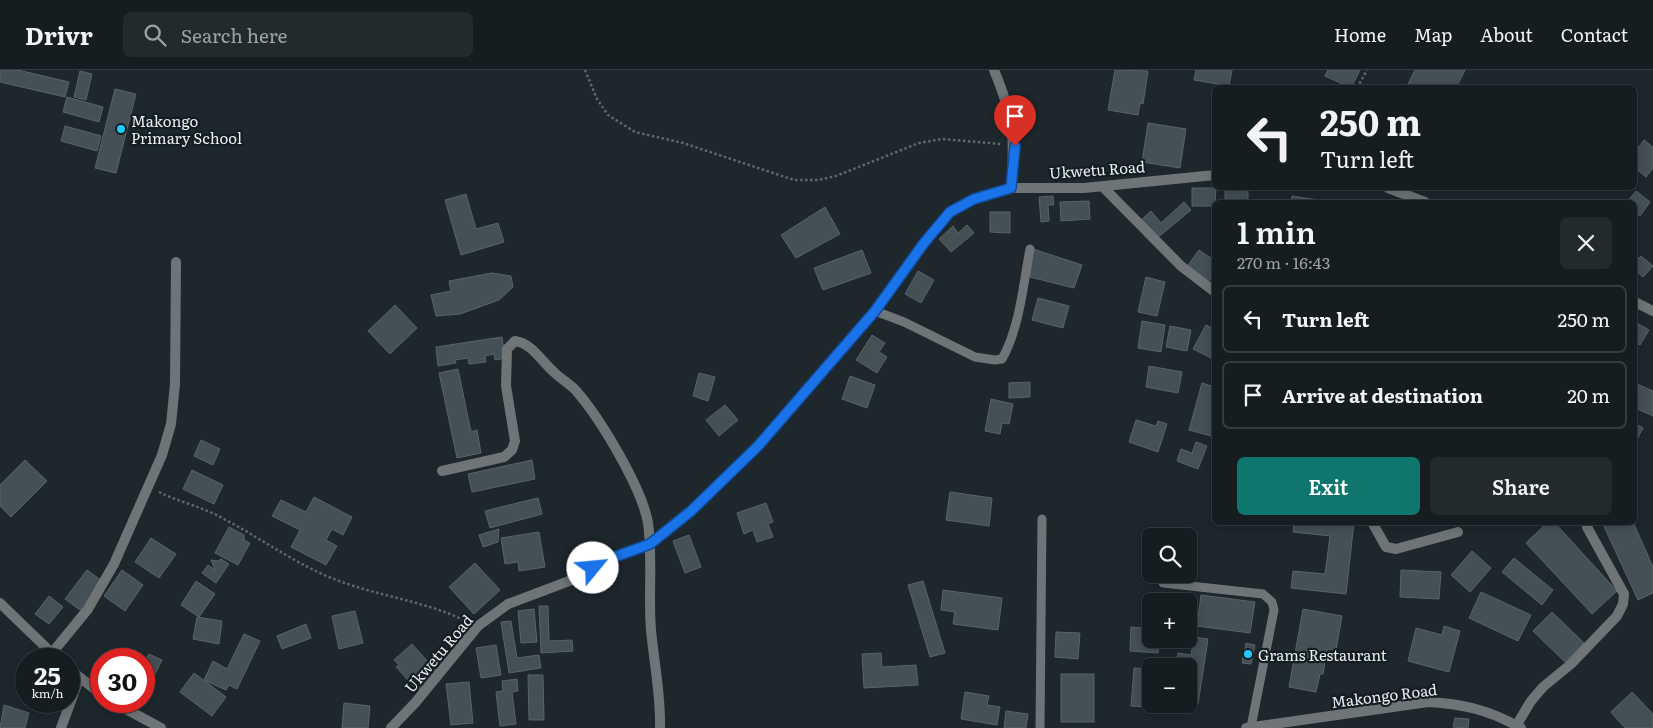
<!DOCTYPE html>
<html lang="en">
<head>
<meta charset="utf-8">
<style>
  :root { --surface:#161d21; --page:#232a2e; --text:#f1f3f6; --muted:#9ea2a5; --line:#353b3f; --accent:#0f766e }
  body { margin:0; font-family:Literata,serif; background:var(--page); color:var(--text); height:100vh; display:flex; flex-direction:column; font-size:19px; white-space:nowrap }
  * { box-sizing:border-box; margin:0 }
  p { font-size:16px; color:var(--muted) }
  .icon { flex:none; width:28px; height:28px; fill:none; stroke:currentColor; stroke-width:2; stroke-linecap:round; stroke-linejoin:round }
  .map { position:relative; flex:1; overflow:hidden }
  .side { position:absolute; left:1212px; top:130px; width:425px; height:325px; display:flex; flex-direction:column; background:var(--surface); border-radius:8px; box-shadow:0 2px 12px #0003,0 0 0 1px var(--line) }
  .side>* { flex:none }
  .guide { position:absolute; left:1212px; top:15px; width:425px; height:105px; border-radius:8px; box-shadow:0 2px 12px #0003,0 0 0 1px var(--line); background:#161d21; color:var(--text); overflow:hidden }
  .buttons { position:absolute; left:1142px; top:458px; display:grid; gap:10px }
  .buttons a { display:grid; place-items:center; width:55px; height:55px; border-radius:8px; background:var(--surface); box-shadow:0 2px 12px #0003,0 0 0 1px var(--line); font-size:25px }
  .speed { position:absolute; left:15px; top:578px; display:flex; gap:10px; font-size:25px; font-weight:700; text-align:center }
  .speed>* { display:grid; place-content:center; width:65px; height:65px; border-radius:50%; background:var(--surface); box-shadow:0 2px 12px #0003,0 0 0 1px var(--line); line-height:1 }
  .speed small { font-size:12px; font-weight:400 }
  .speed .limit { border:8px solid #d22; background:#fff; color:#111 }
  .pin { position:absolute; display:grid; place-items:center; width:42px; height:42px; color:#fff; margin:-51px -21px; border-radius:50% 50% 50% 0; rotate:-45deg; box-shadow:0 0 5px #0007 }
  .pin .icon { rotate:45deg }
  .me { position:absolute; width:55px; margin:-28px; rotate:62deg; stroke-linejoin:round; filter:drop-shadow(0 0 4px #0008) }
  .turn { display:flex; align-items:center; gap:18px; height:105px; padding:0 25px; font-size:22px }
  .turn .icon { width:65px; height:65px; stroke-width:2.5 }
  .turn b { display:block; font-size:35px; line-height:42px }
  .round { display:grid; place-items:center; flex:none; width:52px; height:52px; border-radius:8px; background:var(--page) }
  .summary { display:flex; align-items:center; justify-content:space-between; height:85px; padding:0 25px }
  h1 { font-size:30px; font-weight:600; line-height:38px }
  .cta { display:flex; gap:10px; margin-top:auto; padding:10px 25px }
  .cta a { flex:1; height:58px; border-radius:8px; background:var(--accent); color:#fff; font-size:20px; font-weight:600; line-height:58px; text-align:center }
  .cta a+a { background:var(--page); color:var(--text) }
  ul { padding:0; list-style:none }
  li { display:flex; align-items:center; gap:15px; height:68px; margin:0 10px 8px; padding:0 15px; border:2px solid var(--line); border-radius:8px }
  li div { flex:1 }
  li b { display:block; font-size:19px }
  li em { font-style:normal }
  header { display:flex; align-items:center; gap:30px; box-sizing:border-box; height:70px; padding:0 25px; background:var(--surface); border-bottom:1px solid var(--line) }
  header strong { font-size:24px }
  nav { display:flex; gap:28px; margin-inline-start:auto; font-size:18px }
  .search { width:350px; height:45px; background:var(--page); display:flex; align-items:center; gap:12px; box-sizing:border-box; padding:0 18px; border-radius:8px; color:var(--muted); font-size:19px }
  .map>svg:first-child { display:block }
</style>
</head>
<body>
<header>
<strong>Drivr</strong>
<div class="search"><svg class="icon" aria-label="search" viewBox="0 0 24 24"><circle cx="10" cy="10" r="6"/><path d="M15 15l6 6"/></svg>Search here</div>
<nav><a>Home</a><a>Map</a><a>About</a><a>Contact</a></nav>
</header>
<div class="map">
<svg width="1653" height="658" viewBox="0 0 1653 658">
  <rect width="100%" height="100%" fill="#1d272c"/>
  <!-- building -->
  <g fill="#445055" stroke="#58646a">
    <polygon points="0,0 18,0 69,12 65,27 0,12"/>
    <polygon points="1115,0 1148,1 1143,34 1140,33 1138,45 1108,40"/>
    <polygon points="1196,0 1232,0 1229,16 1194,10"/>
    <polygon points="1328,0 1360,0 1351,18 1325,6"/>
    <polygon points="1415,0 1465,0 1456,18 1406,18"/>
    <polygon points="80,1 92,4 86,30 74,27"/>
    <polygon points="115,19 136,24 116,103 95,98"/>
    <polygon points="67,27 103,37 99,52 63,42"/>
    <polygon points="1148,53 1186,59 1180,98 1142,92"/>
    <polygon points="65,56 101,66 97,81 61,71"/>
    <polygon points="1644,70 1653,77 1653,98 1646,107 1635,98 1635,82"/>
    <polygon points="1192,118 1216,118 1215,136 1192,136"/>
    <rect x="1225" y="118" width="23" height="14"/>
    <polygon points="1636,121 1650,132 1640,146 1635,142 1635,132 1627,132"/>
    <polygon points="466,124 476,159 498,153 504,172 461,185 445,130"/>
    <polygon points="1053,126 1054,135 1048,135 1049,151 1041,152 1039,127"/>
    <polygon points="1292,126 1325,131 1325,132 1291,132"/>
    <polygon points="1089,131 1090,149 1061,151 1060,132"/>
    <polygon points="1184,132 1191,140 1157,168 1141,150 1151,141 1161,153"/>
    <polygon points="825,137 840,164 796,188 781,165"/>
    <polygon points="990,142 1010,142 1010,163 990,162"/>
    <polygon points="967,155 974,163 951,182 939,169 953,156 958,163"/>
    <polygon points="1033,179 1082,195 1074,218 1030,207"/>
    <polygon points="862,180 871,203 823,220 814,198"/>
    <polygon points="1199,180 1215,191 1215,203 1208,213 1186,198"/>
    <polygon points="1641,186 1653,196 1643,207 1635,200 1635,192"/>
    <polygon points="918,201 934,210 921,233 905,224"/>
    <polygon points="492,203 511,206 513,217 499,230 460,244 436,246 431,225 451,221 449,211"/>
    <polygon points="1146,207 1165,212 1157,246 1138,242"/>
    <polygon points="1038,228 1069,236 1063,258 1032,250"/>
    <polygon points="395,235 417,258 390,284 368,261"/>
    <polygon points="1142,251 1165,255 1161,282 1138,278"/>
    <polygon points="1635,252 1649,260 1640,275 1635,272"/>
    <polygon points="1206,255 1215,259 1215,290 1193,279"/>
    <polygon points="1170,256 1191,260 1187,281 1166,277"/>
    <polygon points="872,265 885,273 879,282 887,287 877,303 856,290"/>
    <polygon points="502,267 505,288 495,290 494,284 485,286 486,292 469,294 468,288 455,290 456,293 438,296 436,277"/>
    <polygon points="1149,296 1182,302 1178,323 1146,317"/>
    <polygon points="458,299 471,362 477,360 481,383 457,388 439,303"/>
    <polygon points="699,303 715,307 708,331 693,326"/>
    <polygon points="850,306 875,315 867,338 842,329"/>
    <polygon points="1030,312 1030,327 1009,328 1009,313"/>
    <polygon points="1202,313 1215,317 1215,354 1211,366 1189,360"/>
    <polygon points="1637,314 1653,321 1653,346 1635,338"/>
    <polygon points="991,329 1013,334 1009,354 1002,353 1000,364 985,361"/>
    <polygon points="725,335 738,350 719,366 706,350"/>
    <polygon points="1136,350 1156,356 1158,351 1167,354 1158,382 1129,372"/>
    <polygon points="1635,353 1643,358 1635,373"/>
    <polygon points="201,370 220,379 213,395 194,386"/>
    <polygon points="1196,372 1207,376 1198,399 1177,391 1181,379 1192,383"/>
    <polygon points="25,390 47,411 11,447 0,436 0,415"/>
    <polygon points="532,390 535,409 472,422 468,404"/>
    <polygon points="192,400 223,415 214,434 183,419"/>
    <polygon points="950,422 992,428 989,456 946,450"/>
    <polygon points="314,427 352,447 343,465 332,459 326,470 337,476 326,495 291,477 300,460 272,446 281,430 306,442"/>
    <polygon points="538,428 542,444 490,458 485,441"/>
    <polygon points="766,433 773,452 768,454 773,467 757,472 753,460 744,464 737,443"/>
    <polygon points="1294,452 1354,452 1346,524 1291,518 1293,501 1325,504 1330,466 1293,462"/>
    <polygon points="1548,452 1554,452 1617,521 1592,544 1526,473"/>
    <polygon points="1602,452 1633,452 1653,497 1653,523 1638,530"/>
    <polygon points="229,457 244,465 244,470 250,473 238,495 215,483"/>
    <polygon points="499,459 498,472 483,477 479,465"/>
    <polygon points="539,462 545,497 519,501 518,492 505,494 501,468"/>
    <polygon points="689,465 701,497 685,503 673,471"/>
    <polygon points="151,468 176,484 159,508 135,492"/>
    <polygon points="1472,481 1491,498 1470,522 1451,505"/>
    <polygon points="1514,488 1553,520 1542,535 1502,502"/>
    <polygon points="221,489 229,494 216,513 202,503 208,495 215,500 211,490 218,491"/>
    <polygon points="475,493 500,520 474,544 449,517"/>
    <polygon points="87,500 102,511 80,540 65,529"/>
    <polygon points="122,500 143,515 125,541 104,526"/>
    <polygon points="1401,500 1441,502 1439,529 1400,527"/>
    <polygon points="196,511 215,524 199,547 181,535"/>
    <polygon points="923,511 945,583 930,587 908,515"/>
    <polygon points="943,520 1002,528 998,560 953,554 955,542 941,540"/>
    <polygon points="1481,522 1531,545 1518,571 1469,548"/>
    <polygon points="1201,525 1255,532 1250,563 1197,556"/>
    <polygon points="49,526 63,537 49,554 35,544"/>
    <polygon points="539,536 548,536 549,571 572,570 573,581 541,583"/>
    <polygon points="534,539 537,572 521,573 518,541"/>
    <polygon points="1303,539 1342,546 1336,580 1327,579 1323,604 1320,604 1316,622 1289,617"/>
    <polygon points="355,541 363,573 339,579 332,546"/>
    <polygon points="1552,542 1584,573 1565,592 1533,561"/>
    <polygon points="197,547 222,551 219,574 193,569"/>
    <polygon points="511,551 517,588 539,585 541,598 509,603 501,552"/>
    <polygon points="306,554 311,568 282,579 277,566"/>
    <polygon points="1142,554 1151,554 1151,569 1159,569 1158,583 1130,581 1131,557 1142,558"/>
    <polygon points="1444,556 1460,561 1449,602 1408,591 1416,558 1442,565"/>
    <polygon points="1056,562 1080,563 1078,589 1055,587"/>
    <polygon points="244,564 260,571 237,619 229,615 226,620 204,610 213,591 227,599"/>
    <polygon points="1194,567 1208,569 1198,634 1189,633 1189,596 1176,596 1178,583 1191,585"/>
    <polygon points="1246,573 1255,575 1251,594 1242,593"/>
    <polygon points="412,574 439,604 419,622 396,597 399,595 394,590"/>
    <polygon points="496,575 501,605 481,608 476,578"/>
    <polygon points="881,583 882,597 916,595 918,615 864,618 862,584"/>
    <polygon points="149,584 162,590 154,606 144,601 144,593"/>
    <polygon points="99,591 101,592 101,608 92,601"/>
    <polygon points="1134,598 1151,599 1151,634 1162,634 1161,638 1131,636"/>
    <polygon points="194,603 226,627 212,646 180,622"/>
    <rect x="1061" y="604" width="33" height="48"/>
    <polygon points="528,605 543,605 544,650 529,650"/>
    <polygon points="517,609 518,621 512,622 516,654 500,656 496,622 503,621 502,611"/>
    <polygon points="469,612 473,653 451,655 446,614"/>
    <polygon points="965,622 989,626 987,635 1000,637 997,655 961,649"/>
    <polygon points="1632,622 1653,644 1653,658 1625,658 1611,642"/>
    <polygon points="344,633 370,636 368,658 342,658"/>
    <polygon points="4,635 29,643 25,658 0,658"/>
    <polygon points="1006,641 1028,644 1026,658 1004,658"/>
    <polygon points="1455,648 1469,649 1468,658 1453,657"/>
  </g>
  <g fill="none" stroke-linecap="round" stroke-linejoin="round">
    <!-- path -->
    <g stroke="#5f686d" stroke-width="2.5" stroke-dasharray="2.5 2.5" stroke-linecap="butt">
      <polyline points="585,0 597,29 608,45 635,62 683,73 794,110 818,110 836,106 919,73 942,69 1001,74"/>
      <polyline points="1357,18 1367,0"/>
      <path d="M 159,422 C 179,432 203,437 222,448 C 259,467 291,491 329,507 C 374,526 424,530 468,552"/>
    </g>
    <!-- service -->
    <g stroke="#6f7577" stroke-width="9">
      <path d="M 875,241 L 904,252 L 975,287 L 995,290 L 1002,289 C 1020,257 1023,215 1030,179"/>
      <polyline points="1163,513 1263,524 1272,532 1274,540 1251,657"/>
      <polyline points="1040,658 1042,449"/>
    </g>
    <!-- minor -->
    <g stroke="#6f7577" stroke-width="10">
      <path d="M 994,0 C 1014,48 1015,67 1011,118"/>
      <polyline points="1103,117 1181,196 1215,222"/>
      <polyline points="1388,118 1425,132"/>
      <polyline points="1635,232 1653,241"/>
      <path d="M 442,401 L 504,387 L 512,380 L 515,371 L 506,316 L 507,279 L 515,271 C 532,273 542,292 555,303 C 562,310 572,315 578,323 C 601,350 642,418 648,453 C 653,488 648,525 651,560 C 654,593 661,625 660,658"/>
      <polyline points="1372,452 1386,477 1396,479 1458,462"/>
      <polyline points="52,583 88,539 114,494 162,385 171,354 175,314 176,192"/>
      <polyline points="1516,656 1531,631 1543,617 1571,594 1617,546 1623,534 1624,524 1587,457"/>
      <polyline points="61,658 79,609"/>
      <polyline points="391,658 415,633 478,556 508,534 577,508 609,489 650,474 691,441 758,376 875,241 924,173 950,142 974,129 1011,118 1084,118 1215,105"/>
    </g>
    <!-- tertiary -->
    <g stroke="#6f7577" stroke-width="10">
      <polyline points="0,533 58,589"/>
      <polyline points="69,599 101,624"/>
      <polyline points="111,631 161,658"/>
      <path d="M 1246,658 L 1428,632 C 1464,634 1489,640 1521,658"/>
    </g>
  </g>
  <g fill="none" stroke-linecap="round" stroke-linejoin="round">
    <defs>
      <polyline id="route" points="593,498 609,489 650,474 691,441 758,376 875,241 924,173 950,142 974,129 1011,118 1015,76"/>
    </defs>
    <!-- route casing -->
    <use href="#route" stroke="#114b97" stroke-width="12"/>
    <!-- route -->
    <use href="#route" stroke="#1a73e8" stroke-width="9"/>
  </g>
  <!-- markers -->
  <g fill="#23c9fe" stroke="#131e22" stroke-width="2">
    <circle cx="121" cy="59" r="5"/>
    <circle cx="1248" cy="584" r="5"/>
  </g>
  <g text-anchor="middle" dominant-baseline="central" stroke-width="4.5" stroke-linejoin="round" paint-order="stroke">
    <!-- poi labels -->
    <g font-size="15" fill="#e9f0f3" stroke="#131e22" text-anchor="start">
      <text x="131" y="50">Makongo<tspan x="131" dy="17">Primary School</tspan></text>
      <text x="1258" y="584">Grams Restaurant</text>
    </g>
    <!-- street labels -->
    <g font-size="15" fill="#e9f0f3" stroke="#131e22">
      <text transform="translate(1097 99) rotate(-4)">Ukwetu Road</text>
      <text transform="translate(438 583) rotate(-50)">Ukwetu Road</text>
      <text transform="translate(1384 625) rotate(-7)">Makongo Road</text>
    </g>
  </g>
</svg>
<div class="buttons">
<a><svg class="icon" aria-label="search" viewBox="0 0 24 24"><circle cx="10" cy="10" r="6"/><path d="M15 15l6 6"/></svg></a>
<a>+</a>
<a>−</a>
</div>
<div class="speed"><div>25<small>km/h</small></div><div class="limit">30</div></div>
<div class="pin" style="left:1015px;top:76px;background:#d93025"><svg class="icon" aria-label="arrive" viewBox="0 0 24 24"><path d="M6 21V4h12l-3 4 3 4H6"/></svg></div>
<svg class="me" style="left:593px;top:498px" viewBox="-20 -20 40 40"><circle r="19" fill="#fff"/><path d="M0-13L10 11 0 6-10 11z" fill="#1a73e8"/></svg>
<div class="guide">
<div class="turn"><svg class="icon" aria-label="left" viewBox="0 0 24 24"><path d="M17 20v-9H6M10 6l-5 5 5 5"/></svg><div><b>250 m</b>Turn left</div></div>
</div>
<section class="side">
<div class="summary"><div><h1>1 min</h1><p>270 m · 16:43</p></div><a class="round"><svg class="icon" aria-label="close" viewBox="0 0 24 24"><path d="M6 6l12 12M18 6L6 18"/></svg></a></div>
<ul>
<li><svg class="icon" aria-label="left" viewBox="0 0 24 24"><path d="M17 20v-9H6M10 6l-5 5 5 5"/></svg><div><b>Turn left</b></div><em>250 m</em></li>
<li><svg class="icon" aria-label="arrive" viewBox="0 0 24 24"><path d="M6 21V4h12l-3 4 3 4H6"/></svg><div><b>Arrive at destination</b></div><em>20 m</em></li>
</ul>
<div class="cta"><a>Exit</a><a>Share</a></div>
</section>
</div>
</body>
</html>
